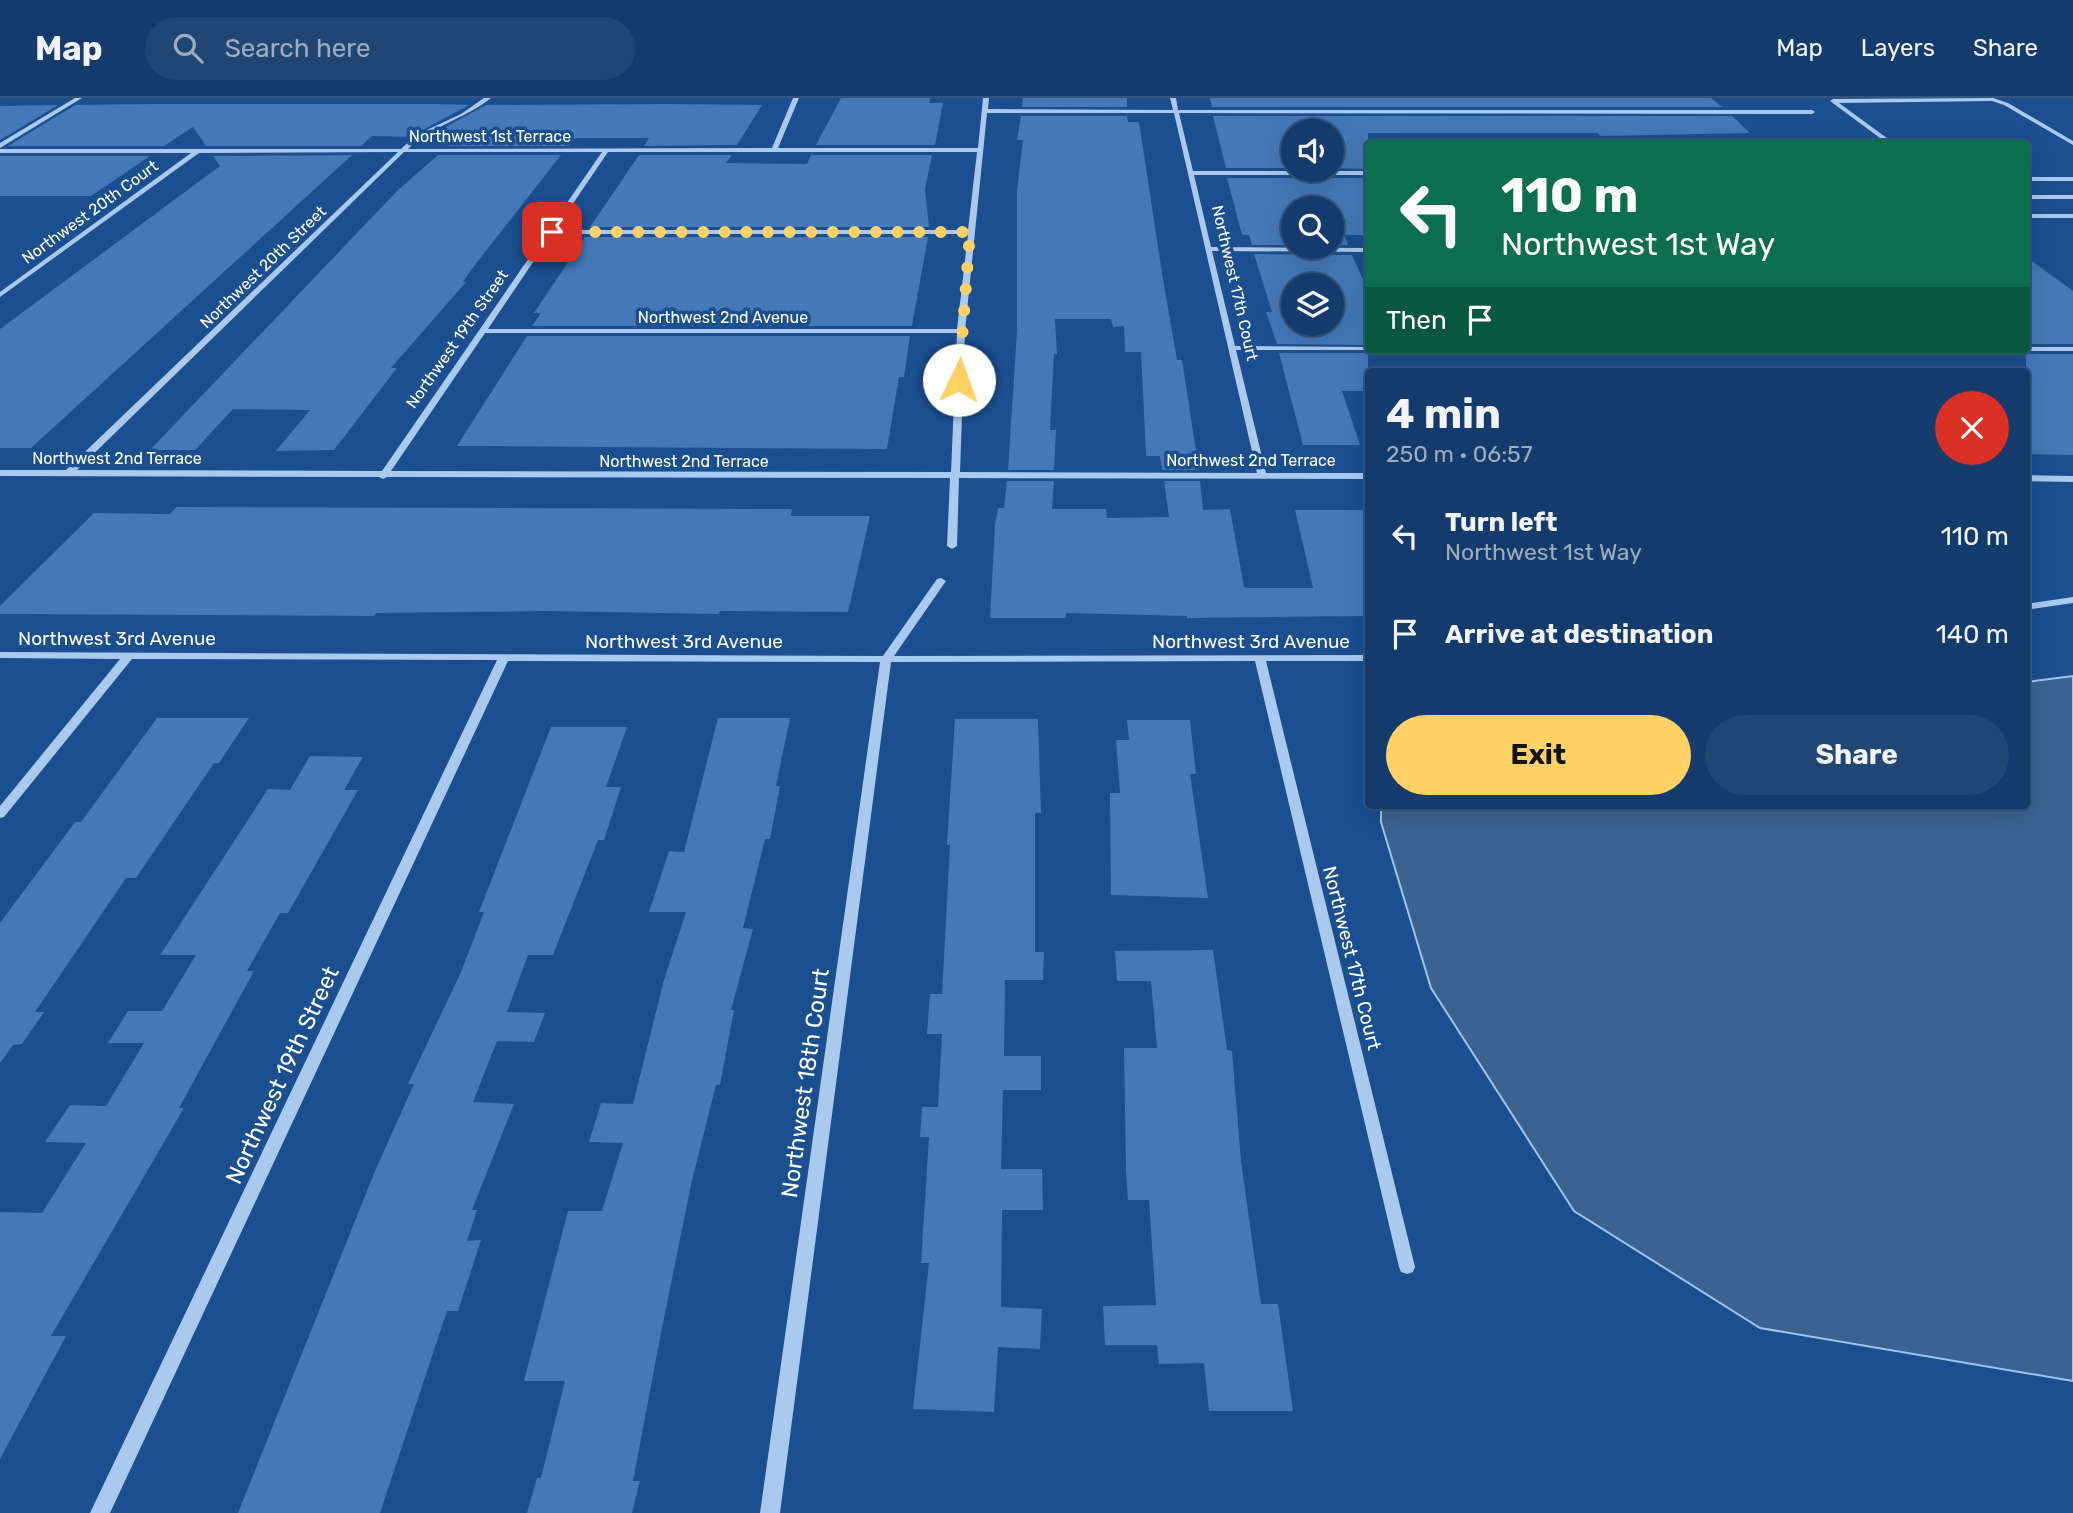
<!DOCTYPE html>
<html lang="en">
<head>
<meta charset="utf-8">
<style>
  :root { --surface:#143b6b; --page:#214673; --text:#f1f3f6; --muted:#9dadc1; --line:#33557e; --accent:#ffd166 }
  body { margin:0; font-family:Rubik,sans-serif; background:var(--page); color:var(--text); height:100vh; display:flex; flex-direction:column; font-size:26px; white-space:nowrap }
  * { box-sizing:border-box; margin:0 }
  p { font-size:23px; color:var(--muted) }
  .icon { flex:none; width:38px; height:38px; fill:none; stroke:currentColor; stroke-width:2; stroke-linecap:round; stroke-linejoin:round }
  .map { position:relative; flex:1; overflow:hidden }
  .drawer { position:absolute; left:1365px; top:270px; width:665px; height:441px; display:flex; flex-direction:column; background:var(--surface); border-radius:7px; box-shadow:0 7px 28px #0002,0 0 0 2px var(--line) }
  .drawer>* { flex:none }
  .guide { position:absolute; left:1365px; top:42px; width:665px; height:214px; border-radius:7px; box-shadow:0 7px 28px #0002,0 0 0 2px var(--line); background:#0b6e4f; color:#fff; overflow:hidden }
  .buttons { position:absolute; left:1281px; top:21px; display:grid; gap:14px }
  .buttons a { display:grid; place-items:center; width:63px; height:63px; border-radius:50%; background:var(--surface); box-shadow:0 7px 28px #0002,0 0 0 2px var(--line); font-size:35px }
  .pin { position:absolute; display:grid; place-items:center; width:60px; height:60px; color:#fff; margin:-30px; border-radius:14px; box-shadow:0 4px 10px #0006 }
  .me { position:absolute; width:77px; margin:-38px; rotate:3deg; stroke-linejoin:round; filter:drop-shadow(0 0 5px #0008) }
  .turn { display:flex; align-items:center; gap:24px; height:147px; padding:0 21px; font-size:32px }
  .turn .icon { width:91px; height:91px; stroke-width:2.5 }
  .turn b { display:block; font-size:49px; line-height:60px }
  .then { display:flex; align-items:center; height:66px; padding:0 21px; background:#0003; gap:14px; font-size:26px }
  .round { display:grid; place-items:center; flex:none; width:74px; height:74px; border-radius:37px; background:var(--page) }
  .summary { display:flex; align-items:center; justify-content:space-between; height:119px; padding:0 21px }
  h1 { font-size:42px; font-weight:700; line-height:52px }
  .button { display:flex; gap:14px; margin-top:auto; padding:14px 21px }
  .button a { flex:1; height:80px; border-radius:42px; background:var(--accent); color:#111; font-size:28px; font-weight:700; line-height:80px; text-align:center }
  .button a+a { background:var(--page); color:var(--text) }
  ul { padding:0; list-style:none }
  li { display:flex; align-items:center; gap:21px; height:98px; padding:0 21px }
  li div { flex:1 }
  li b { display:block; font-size:26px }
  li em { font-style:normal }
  header { display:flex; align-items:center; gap:42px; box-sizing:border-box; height:98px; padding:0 35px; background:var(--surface); border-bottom:2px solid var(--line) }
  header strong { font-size:33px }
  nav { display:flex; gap:38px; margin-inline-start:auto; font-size:24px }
  .search { width:490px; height:63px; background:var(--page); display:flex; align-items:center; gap:18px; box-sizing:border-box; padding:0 24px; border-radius:38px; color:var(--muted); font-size:26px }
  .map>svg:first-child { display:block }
</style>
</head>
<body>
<header>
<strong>Map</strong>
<div class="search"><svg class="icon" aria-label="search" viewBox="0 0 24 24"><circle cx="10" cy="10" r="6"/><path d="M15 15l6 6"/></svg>Search here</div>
<nav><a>Map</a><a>Layers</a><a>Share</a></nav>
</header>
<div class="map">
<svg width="2073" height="1415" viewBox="0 0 2073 1415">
  <rect width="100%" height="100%" fill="#1b4f8f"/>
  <!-- water -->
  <polygon fill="#3c6290" stroke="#9cc4f0" stroke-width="2" points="2073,578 2073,1283 1760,1230 1574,1113 1431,890 1381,724 1381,707 2026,707 2027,584"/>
  <!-- building -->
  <g fill="#4478b7" fill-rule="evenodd">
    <polygon points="841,0 930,0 929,5 943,5 935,47 816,47"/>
    <polygon points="1023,0 1127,0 1127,9 1022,9"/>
    <polygon points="1210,0 1711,0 1722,9 1212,9"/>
    <polygon points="154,6 436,6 469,7 410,39 372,38 361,48 206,48 193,29 164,48 8,48 75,7"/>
    <polygon points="58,7 0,42 0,8"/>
    <polygon points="486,7 667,6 762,7 737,47 644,48 649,40 575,40 569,48 447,48 456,40 427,39"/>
    <polygon points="1021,18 1127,18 1128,24 1139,24 1162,175 1177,262 1182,262 1199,372 1162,372 1160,358 1146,358 1141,254 1125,254 1124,228 1113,229 1111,221 1055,221 1057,256 1054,256 1050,332 1056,332 1054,372 1008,372 1017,233 1017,93 1023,42 1017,42"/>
    <polygon points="1213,18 1732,18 1750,35 1601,38 1598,35 1368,35 1368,71 1332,70 1332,33 1293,33 1293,70 1226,70"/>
    <polygon points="352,57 31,350 0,350 0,231 220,68 213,58"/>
    <polygon points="438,57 561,57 471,172 463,184 466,184 391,270 397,270 334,352 276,353 310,312 233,311 195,352 150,352 397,93"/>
    <polygon points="639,57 732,57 726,65 807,66 811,57 932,57 925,91 929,129 590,129"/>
    <polygon points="0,58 150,58 91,98 0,98"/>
    <polygon points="1368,80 1368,137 1344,137 1348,147 1332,147 1332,110 1293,110 1293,147 1252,147 1249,137 1242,137 1227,80"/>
    <polygon points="585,139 928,139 912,228 532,228 541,215 534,215"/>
    <path d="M 1254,156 L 1352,157 L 1368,193 L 1368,247 L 1277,246 L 1266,214 L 1272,214 ZM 1293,187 L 1332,187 L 1332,226 L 1293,226 Z"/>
    <polygon points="2026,159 2073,193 2073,246 2026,246"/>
    <polygon points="527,238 910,238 904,279 899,279 887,351 457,348"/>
    <polygon points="1368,255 1368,293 1342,293 1360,347 1303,347 1279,255"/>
    <polygon points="2026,256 2073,256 2073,357 2026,356"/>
    <polygon points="1007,383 1054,383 1052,411 1106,411 1107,420 1169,419 1164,383 1200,383 1203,412 1230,411 1244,489 1249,490 1313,490 1295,412 1368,412 1368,518 1187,520 1187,518 1066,515 1066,520 990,520 995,427 998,410 1004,410"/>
    <polygon points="177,409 792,411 791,418 870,418 848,514 720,513 719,516 547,513 376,515 374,518 0,516 0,508 94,415 170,416"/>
    <polygon points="157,620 249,620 219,665 214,665 136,780 126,780 35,914 44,914 22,946 13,947 0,965 0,825 75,724 81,724"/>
    <polygon points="718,620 790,620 776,688 780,688 770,741 765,741 743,830 753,831 731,912 734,912 720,987 716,987 691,1087 661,1235 633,1383 640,1383 632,1415 527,1415 537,1380 541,1380 565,1283 524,1283 568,1113 602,1113 623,1045 589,1044 601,1005 633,1006 664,882 686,814 649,814 669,753 684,754"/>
    <polygon points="955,621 1038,621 1041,715 1035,715 1035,854 1044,854 1043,882 1005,882 1004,958 1041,958 1041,992 1003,992 1001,1071 1042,1071 1043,1112 1002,1112 1001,1209 1042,1211 1040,1251 998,1249 994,1314 913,1311 929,1165 921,1165 929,1039 920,1039 922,1009 938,1009 942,936 927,936 930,896 942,896 950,747 947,747"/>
    <polygon points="1127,622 1190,622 1196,676 1190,676 1208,800 1111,797 1110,695 1120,695 1116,642 1129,642"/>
    <polygon points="551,629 627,629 606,689 621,689 604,742 598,742 553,857 528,857 507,914 545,915 534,944 497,943 473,1004 514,1006 472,1112 477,1112 467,1143 481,1142 458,1213 447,1213 380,1415 238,1415 375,1073 414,986 408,986 461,874 484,814 479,814"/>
    <polygon points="310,658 363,659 344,692 358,692 288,815 280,815 247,873 254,873 179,1010 184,1010 51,1238 66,1238 0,1361 0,1114 42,1115 86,1045 45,1044 70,1007 106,1008 144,945 108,945 128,913 162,913 196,857 160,857 268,691 290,692"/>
    <polygon points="1213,852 1227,952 1232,953 1241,1063 1261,1206 1278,1206 1293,1313 1209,1313 1204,1265 1159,1266 1157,1247 1105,1247 1103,1208 1156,1207 1149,1102 1128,1102 1126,1072 1124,950 1157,950 1151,883 1117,883 1115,853"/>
  </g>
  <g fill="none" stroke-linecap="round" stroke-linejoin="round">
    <!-- minor -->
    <g fill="#a9c9ee" fill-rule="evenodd">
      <polygon points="75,0 82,0 0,50 0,45"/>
      <path d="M 484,0 L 491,0 C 465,21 431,28 408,51 L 772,50 L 793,0 L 799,0 L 778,50 L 978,50 L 983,0 L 989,0 L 988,11 L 1173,12 L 1170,0 L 1176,0 L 1178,12 L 1812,12 L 1815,14 L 1812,16 L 1179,15 L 1193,73 L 1368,73 L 1368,77 L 1194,77 L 1211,149 L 1368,150 L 1368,154 L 1212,153 L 1235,248 L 1368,249 L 1368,252 L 1371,252 L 1236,252 L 1266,375 L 1368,375 L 1368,381 L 959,380 L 957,448 L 952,451 L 947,448 L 950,380 L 387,379 L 383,381 L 379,379 L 0,378 L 0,372 L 66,372 L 398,54 L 199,55 L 0,199 L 0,194 L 191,55 L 0,55 L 0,51 L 401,51 L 416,37 L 461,16 ZM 987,15 L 1174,15 L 1257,375 L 960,374 L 965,233 ZM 404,54 L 602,54 L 382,373 L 77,372 ZM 608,54 L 977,54 L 968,132 L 555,132 ZM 552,136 L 968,136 L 957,231 L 488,231 ZM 485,235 L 957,235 L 951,374 L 391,373 Z"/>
      <polygon points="1993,0 2008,5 2073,43 2073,47 2004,7 1992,3 1839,5 1895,46 1888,46 1830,3 1833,1"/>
      <rect x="2026" y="79" width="47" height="4"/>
      <rect x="2026" y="97" width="47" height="4"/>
      <rect x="2026" y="116" width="47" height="4"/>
      <polygon points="2026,249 2073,249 2073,253 2023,253 2026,252"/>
      <polygon points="2026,377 2073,378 2073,384 2026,383"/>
      <polygon points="941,480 946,483 894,558 1368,557 1368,563 1266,563 1415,1169 1413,1174 1407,1176 1401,1174 1399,1169 1255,563 891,564 780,1415 760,1415 880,564 508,563 110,1415 90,1415 497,562 132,561 4,719 0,720 0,708 120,561 0,560 0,554 883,558 937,481"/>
      <polygon points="2073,499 2073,505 2026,512 2026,506"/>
    </g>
  </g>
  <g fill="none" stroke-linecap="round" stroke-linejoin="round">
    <!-- route -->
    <polyline stroke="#ffd166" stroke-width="12" stroke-dasharray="0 21.6" points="552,134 970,134 959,282"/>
  </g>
  <g text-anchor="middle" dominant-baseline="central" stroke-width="7" stroke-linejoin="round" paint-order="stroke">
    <!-- far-street labels -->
    <g font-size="16" fill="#fff" stroke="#1b4f8f">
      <text x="490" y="38">Northwest 1st Terrace</text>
      <text transform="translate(90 114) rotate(-36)">Northwest 20th Court</text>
      <text transform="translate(263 169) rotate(-44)">Northwest 20th Street</text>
      <text transform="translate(1235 185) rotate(77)">Northwest 17th Court</text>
      <text x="723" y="219">Northwest 2nd Avenue</text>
      <text transform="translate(457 241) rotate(-55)">Northwest 19th Street</text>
      <text x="117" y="360">Northwest 2nd Terrace</text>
      <text x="1251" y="362">Northwest 2nd Terrace</text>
      <text x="684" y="363">Northwest 2nd Terrace</text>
    </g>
    <!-- street labels -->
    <g font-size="19" fill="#fff" stroke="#1b4f8f">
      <text x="117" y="540">Northwest 3rd Avenue</text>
      <text x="684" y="543">Northwest 3rd Avenue</text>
      <text x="1251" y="543">Northwest 3rd Avenue</text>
      <text transform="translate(1352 860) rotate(76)">Northwest 17th Court</text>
    </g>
    <!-- near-street labels -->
    <g font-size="23" fill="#fff" stroke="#1b4f8f">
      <text transform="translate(282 977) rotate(-65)">Northwest 19th Street</text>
      <text transform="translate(805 985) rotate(-82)">Northwest 18th Court</text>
    </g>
  </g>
</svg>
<div class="buttons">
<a><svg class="icon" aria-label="sound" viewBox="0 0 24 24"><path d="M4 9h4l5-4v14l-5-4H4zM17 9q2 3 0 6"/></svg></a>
<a><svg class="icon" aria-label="search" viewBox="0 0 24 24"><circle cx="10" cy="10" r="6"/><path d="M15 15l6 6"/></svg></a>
<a><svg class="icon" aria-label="layers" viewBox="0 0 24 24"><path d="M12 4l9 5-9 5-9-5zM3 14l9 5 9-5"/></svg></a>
</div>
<div class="pin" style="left:552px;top:134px;background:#d93025"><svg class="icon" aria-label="arrive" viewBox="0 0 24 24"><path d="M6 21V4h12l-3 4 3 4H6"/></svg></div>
<svg class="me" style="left:959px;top:282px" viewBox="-20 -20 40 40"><circle r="19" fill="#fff"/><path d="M0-13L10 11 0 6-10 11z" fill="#ffd166"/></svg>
<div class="guide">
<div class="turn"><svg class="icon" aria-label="left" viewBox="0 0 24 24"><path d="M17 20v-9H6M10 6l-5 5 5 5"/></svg><div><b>110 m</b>Northwest 1st Way</div></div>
<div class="then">Then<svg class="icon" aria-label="arrive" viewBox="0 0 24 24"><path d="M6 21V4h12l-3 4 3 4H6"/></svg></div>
</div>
<section class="drawer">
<div class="summary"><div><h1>4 min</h1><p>250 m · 06:57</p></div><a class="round" style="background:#d93025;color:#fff"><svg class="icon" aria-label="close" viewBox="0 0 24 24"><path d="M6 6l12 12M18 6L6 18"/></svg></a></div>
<ul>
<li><svg class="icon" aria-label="left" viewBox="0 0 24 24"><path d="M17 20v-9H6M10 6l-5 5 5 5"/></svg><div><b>Turn left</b><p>Northwest 1st Way</p></div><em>110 m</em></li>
<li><svg class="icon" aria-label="arrive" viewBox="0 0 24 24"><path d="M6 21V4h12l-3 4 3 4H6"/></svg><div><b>Arrive at destination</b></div><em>140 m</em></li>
</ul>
<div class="button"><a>Exit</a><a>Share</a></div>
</section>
</div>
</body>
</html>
